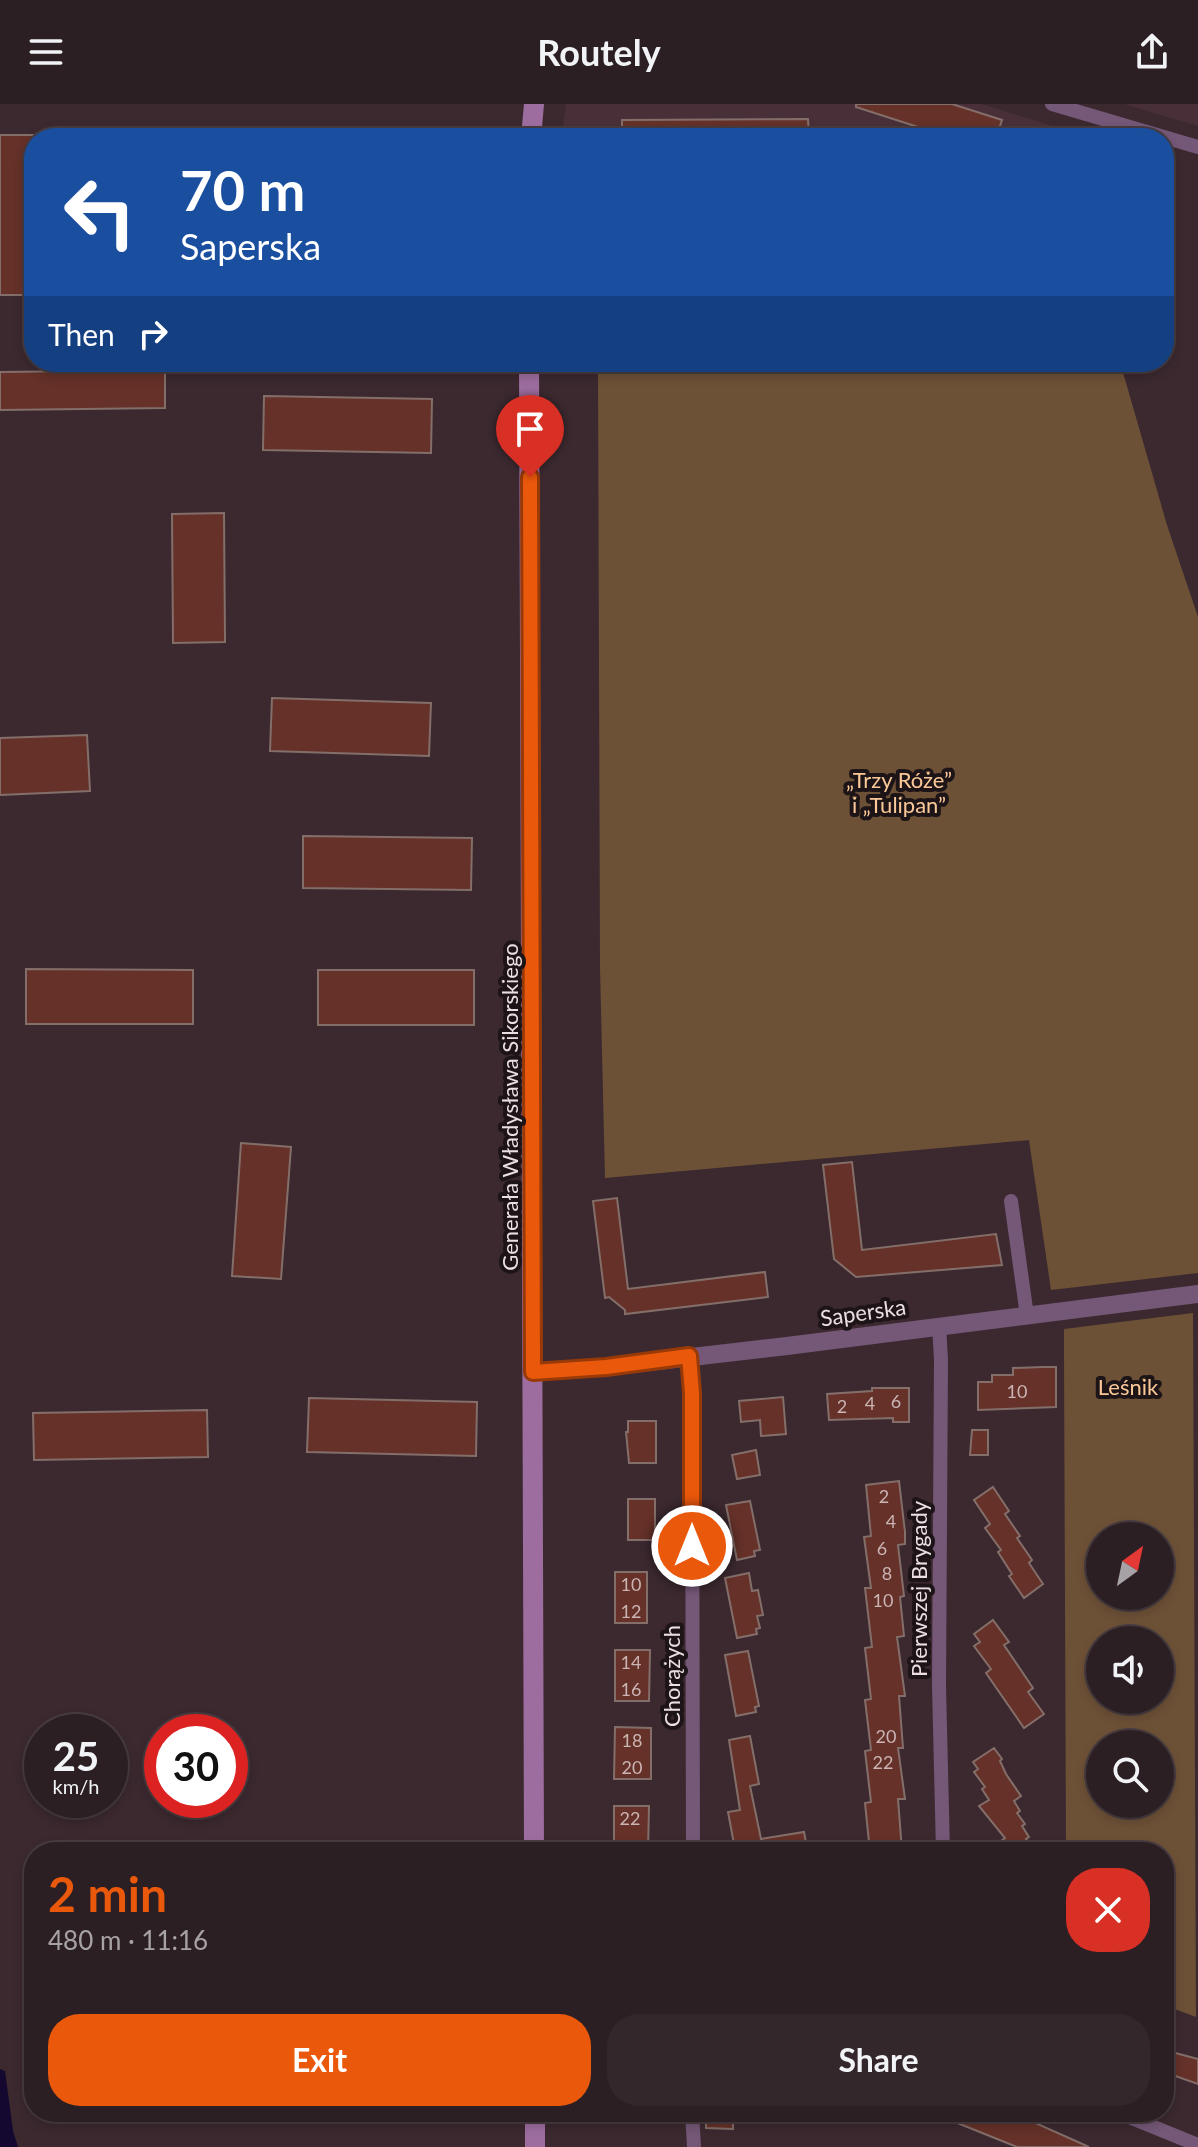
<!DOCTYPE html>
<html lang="en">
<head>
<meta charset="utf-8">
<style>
  :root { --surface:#2c1f23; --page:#34272b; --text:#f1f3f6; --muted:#a6a2a6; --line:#483d41; --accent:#ea580c }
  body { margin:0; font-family:Lato,sans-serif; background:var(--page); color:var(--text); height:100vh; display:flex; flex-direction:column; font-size:30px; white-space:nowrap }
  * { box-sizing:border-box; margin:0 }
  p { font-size:26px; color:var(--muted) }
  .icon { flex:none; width:44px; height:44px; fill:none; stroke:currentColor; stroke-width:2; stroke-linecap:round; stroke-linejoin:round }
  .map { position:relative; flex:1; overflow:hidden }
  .drawer { position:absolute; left:24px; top:1738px; width:1150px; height:280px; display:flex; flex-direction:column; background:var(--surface); border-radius:32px; box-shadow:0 4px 12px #0003,0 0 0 2px var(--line) }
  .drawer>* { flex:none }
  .banner { position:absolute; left:24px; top:24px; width:1150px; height:244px; border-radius:32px; box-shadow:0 4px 12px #0003,0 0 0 2px var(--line); background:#1a4fa0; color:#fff; overflow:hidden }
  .needle { width:52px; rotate:33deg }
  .tools { position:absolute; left:1086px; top:1418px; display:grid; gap:16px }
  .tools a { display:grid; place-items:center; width:88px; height:88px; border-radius:50%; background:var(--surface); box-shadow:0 4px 12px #0003,0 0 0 2px var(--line); font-size:40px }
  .speed { position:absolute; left:24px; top:1610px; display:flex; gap:16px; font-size:40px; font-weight:700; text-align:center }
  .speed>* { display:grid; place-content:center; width:104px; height:104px; border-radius:50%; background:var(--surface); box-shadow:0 4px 12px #0003,0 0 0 2px var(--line); line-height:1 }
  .speed small { font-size:20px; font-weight:400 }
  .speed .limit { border:12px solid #d22; background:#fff; color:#111 }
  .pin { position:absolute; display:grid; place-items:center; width:68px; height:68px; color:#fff; margin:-82px -34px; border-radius:50% 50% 50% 0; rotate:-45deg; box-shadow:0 0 8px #0007 }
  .pin .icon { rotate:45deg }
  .me { position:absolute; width:88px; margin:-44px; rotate:0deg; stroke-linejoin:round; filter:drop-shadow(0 0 6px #0008) }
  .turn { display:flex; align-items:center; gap:28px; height:168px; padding:0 24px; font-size:36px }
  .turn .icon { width:104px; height:104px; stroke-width:2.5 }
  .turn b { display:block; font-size:56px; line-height:68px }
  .then { display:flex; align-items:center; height:76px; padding:0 24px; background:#0003; gap:16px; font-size:30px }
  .round { display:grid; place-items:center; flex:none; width:84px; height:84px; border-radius:32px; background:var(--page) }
  .head { display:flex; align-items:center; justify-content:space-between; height:136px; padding:0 24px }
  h1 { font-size:48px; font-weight:700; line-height:60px; color:var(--accent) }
  .action { display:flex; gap:16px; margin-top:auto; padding:16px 24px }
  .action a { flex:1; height:92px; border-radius:32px; background:var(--accent); color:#fff; font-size:32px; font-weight:700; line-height:92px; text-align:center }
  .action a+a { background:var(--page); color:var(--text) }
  header { display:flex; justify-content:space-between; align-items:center; height:104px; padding:0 24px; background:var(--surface); font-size:36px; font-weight:700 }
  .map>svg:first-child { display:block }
</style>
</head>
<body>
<header><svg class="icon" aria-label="menu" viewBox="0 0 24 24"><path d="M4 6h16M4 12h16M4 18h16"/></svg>Routely<svg class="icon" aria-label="share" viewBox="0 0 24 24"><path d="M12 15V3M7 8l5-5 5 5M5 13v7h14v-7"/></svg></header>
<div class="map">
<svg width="1198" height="2043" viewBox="0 0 1198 2043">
  <rect width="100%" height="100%" fill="#3b292f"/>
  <!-- built -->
  <g fill="#493038">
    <polygon points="566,0 981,0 1050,21 1054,34 561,34"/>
    <polygon points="1124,0 1198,0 1198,22"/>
  </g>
  <!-- green -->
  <g fill="#6d5137" fill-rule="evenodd">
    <polygon points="598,258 1120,258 1167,421 1198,513 1198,1169 1051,1186 1029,1036 605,1074 600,863"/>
    <path d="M 1193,1209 L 1196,1913 L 1164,1901 L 1164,1748 L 1066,1748 L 1064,1247 L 1064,1225 ZM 1100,1432 L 1160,1432 L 1160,1492 L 1100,1492 ZM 1100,1536 L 1160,1536 L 1160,1596 L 1100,1596 ZM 1100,1640 L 1160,1640 L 1160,1700 L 1100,1700 Z"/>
  </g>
  <!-- water -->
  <polygon fill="#150830" points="0,1965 5,1967 13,2027 18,2043 0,2043"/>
  <!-- building -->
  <g fill="#653128" stroke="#846e6a" stroke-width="2">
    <polygon points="856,0 952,0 1002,16 996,34 952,34 856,3"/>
    <polygon points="808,15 809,34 622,34 622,16"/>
    <rect x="0" y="31" width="34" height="160"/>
    <polygon points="165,266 165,304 0,306 0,268"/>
    <polygon points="264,292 432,295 431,349 263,346"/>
    <polygon points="224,409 225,538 173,539 172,410"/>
    <polygon points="272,594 431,599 429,652 270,647"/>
    <polygon points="87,631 90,687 0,691 0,634"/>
    <polygon points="303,732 472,734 471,786 303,784"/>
    <polygon points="26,865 193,866 193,920 26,920"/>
    <rect x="318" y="866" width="156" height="55"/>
    <polygon points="241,1039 291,1043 281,1175 232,1172"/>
    <polygon points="852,1058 862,1146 996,1130 1002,1161 856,1173 834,1155 823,1061"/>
    <polygon points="617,1094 628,1185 765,1168 768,1193 625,1210 625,1206 609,1193 605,1194 593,1097"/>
    <polygon points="1043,1263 1056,1263 1056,1303 978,1306 978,1278 992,1278 992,1271 1013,1271 1013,1264"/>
    <polygon points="872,1284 909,1284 909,1318 893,1318 893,1314 829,1316 827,1290 872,1287"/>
    <polygon points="783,1293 786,1330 761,1332 760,1316 741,1318 739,1297"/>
    <polygon points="309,1294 477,1298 476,1352 307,1348"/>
    <polygon points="207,1306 208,1353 34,1356 33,1309"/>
    <polygon points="628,1317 656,1317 656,1359 629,1359 626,1328 628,1328"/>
    <polygon points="972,1326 988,1326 988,1351 970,1351"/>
    <polygon points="756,1346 760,1371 737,1375 732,1351"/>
    <polygon points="899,1377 905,1428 905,1440 898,1441 904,1492 900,1493 904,1532 897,1533 905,1592 899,1592 903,1644 898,1644 905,1695 898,1695 902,1747 870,1748 865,1699 871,1698 865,1647 871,1646 865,1596 871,1595 865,1544 872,1543 865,1484 871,1484 864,1433 871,1432 866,1381"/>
    <polygon points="993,1383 1009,1407 1005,1410 1020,1432 1017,1434 1032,1456 1029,1459 1043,1480 1024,1494 1009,1472 1012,1470 998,1448 1001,1446 985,1424 990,1420 974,1396"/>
    <rect x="628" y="1395" width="27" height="41"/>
    <polygon points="750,1397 760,1446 754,1447 755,1452 737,1456 726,1401"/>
    <rect x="615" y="1468" width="32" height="51"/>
    <polygon points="749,1469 752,1487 758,1486 763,1511 757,1512 760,1524 756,1525 757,1530 737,1534 725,1474"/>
    <polygon points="993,1516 1009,1538 1004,1541 1033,1584 1028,1588 1044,1610 1024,1624 986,1569 991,1565 974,1542 980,1538 974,1530"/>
    <polygon points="615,1546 650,1546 649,1597 615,1597"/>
    <polygon points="748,1547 759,1602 755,1603 756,1608 736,1612 725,1551"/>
    <polygon points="615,1623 651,1624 651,1675 614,1675"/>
    <polygon points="750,1632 759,1680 750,1682 761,1735 804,1728 807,1744 784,1748 731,1748 730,1741 734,1740 728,1708 740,1706 729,1636"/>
    <polygon points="994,1644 1002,1655 1000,1657 1006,1670 1021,1692 1014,1697 1020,1707 1017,1709 1025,1720 1022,1722 1029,1733 1026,1735 1036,1748 1008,1748 1001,1737 1005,1734 979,1702 989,1696 982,1685 985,1683 974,1668 978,1665 973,1658"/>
    <polygon points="614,1702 649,1702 648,1748 614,1748"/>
    <polygon points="1168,1947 1198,1955 1198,1980 1164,1968 1164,1950 1167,1951"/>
    <polygon points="706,2008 733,2008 733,2025 706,2024"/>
    <polygon points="930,2008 1001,2008 1019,2015 1020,2012 1089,2043 1017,2043"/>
  </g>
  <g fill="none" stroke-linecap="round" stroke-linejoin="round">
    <!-- minor -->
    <g stroke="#755777" stroke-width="14">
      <polyline points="1052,0 1198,43"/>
      <polyline points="1011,1097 1027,1212"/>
      <polyline points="939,1221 941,1256 939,1582 943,1748"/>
      <polyline points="689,1252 692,1289 693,1748"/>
      <polyline points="692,2008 694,2043"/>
      <polyline points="1117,2008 1198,2041"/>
    </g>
    <!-- tertiary -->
    <polyline stroke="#755777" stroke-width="18" points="533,1268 606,1263 787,1242 1198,1190"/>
    <!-- secondary -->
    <g stroke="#9d6d9f" stroke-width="20">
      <polyline points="531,34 534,0"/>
      <polyline points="529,258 534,1748"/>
      <polyline points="535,2008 535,2043"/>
    </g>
  </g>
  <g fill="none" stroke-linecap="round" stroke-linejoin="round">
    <defs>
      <polyline id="route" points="530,373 533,1268 606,1263 689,1252 692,1289 692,1442"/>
    </defs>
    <!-- route casing -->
    <use href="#route" stroke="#983908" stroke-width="20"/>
    <!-- route -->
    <use href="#route" stroke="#ea580c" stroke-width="14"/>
  </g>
  <g text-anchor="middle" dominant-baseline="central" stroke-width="8" stroke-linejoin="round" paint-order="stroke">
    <!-- number labels -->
    <g font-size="18" fill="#cab4b4">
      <text x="1017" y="1287">10</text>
      <text x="896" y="1297">6</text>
      <text x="870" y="1299">4</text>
      <text x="842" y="1302">2</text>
      <text x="884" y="1392">2</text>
      <text x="891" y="1417">4</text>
      <text x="882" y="1444">6</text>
      <text x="887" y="1469">8</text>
      <text x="631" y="1480">10</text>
      <text x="883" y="1496">10</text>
      <text x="631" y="1507">12</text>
      <text x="631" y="1558">14</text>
      <text x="631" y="1585">16</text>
      <text x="886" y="1632">20</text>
      <text x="632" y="1636">18</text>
      <text x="883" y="1658">22</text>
      <text x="632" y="1663">20</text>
      <text x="630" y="1714">22</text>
    </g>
    <!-- park labels -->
    <g font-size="22" fill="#fbc898" stroke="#1c1417">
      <text x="899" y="675">„Trzy Róże”<tspan x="899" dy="25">i „Tulipan”</tspan></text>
      <text x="1128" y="1282">Leśnik</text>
    </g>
    <!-- street labels -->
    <g font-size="22" fill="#ebdfe2" stroke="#1c1417">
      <text transform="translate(509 1003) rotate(-90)">Generała Władysława Sikorskiego</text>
      <text transform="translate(863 1208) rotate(-8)">Saperska</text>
      <text transform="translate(918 1485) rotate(-90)">Pierwszej Brygady</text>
      <text transform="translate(671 1572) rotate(-90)">Chorążych</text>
    </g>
  </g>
</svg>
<div class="tools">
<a><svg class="needle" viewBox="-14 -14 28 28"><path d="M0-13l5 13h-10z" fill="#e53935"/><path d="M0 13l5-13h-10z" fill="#a6a2a6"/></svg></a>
<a><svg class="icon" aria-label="sound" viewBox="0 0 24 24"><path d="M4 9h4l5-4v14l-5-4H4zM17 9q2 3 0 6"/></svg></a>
<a><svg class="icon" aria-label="search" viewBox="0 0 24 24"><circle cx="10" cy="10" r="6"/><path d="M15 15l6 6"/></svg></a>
</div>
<div class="speed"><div>25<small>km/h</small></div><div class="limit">30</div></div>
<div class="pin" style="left:530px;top:373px;background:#d93025"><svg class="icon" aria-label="arrive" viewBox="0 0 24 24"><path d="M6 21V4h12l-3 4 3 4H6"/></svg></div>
<svg class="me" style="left:692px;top:1442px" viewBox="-20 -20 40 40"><circle r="17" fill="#ea580c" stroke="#fff" stroke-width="3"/><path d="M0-11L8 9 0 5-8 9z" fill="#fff"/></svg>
<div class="banner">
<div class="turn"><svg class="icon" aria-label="left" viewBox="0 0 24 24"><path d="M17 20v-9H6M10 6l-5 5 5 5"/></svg><div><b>70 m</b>Saperska</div></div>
<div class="then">Then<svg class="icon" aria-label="right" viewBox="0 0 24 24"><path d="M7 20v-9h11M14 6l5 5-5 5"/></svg></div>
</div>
<section class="drawer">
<div class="head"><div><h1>2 min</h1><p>480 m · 11:16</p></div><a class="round" style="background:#d93025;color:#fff"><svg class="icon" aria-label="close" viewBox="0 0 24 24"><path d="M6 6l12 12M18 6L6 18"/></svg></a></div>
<div class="action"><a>Exit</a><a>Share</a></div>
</section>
</div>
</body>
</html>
